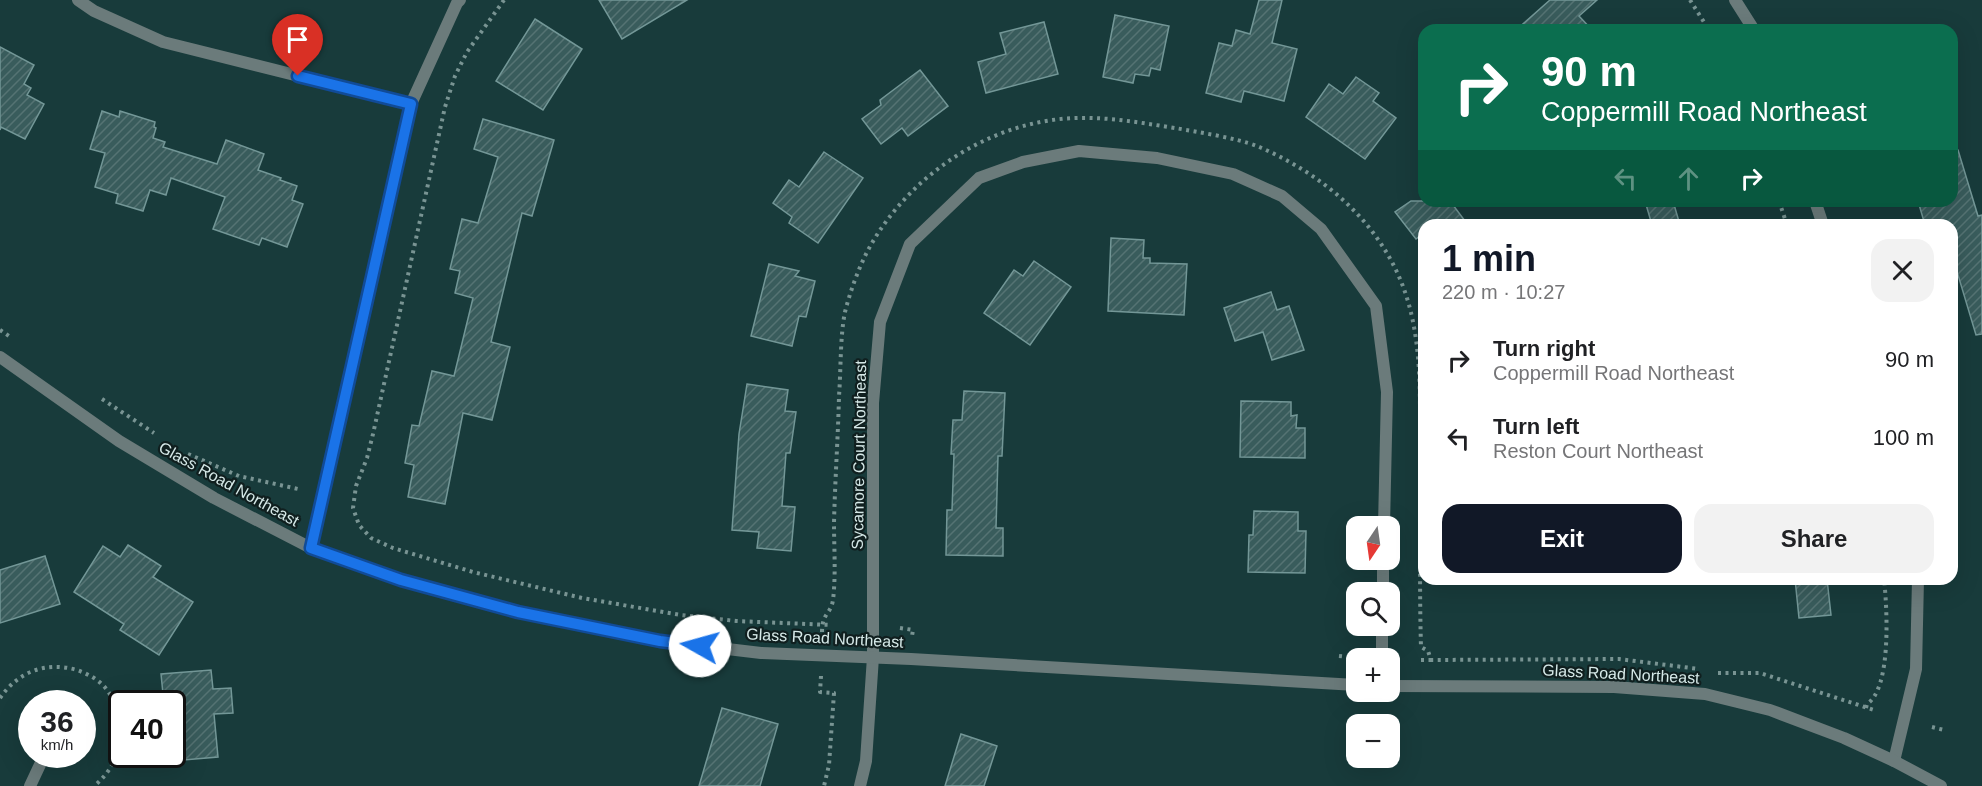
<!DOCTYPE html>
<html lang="en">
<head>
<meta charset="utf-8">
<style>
  :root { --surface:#fff; --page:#f2f2f2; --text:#202124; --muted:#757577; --accent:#111827 }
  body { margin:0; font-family:Arial,sans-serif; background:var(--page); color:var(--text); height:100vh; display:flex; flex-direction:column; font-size:22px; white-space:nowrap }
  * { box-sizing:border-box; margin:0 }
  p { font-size:20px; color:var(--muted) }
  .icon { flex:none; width:33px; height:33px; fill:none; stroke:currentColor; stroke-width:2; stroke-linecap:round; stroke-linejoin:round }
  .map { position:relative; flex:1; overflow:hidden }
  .details { position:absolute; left:1418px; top:219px; width:540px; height:366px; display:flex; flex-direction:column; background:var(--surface); border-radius:18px; box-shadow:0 6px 24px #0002 }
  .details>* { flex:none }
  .guide { position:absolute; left:1418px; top:24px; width:540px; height:183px; border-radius:18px; box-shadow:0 6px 24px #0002; background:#0b6e4f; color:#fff; overflow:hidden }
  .needle { width:39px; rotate:193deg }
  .fabs { position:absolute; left:1346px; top:516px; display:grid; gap:12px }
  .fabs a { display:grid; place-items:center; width:54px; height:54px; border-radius:12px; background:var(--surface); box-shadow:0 6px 24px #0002; font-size:30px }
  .speed { position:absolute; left:18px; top:690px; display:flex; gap:12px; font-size:30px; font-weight:700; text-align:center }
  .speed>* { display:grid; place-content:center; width:78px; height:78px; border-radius:50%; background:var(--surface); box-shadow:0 6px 24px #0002; line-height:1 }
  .speed small { font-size:15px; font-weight:400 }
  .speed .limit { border:3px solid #111; border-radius:9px; background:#fff; color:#111 }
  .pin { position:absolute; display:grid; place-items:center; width:51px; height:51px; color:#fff; margin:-62px -26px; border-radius:50% 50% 50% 0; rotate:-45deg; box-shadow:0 0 6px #0007 }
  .pin .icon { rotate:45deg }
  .me { position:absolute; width:66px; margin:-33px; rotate:277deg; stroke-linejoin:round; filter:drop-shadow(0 0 4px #0008) }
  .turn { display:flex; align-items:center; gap:21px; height:126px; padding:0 24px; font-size:27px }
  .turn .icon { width:78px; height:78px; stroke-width:2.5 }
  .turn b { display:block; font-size:42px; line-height:51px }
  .lanes { display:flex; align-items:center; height:57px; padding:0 24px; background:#0003; justify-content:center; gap:30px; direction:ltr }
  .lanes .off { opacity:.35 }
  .round { display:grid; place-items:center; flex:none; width:63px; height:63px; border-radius:18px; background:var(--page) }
  .headline { display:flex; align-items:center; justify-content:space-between; height:102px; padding:0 24px }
  h1 { font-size:36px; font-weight:700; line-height:45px; color:var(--accent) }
  .primary-button { display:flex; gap:12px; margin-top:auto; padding:12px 24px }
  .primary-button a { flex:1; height:69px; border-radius:18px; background:var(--accent); color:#fff; font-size:24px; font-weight:700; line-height:69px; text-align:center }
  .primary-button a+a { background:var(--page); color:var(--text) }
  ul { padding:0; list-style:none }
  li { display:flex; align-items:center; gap:18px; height:78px; padding:0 24px }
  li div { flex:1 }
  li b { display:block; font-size:22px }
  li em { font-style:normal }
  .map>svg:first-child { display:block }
</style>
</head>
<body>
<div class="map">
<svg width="1982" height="786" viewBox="0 0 1982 786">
  <defs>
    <pattern id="building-hatch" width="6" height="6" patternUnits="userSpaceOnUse" patternTransform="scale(1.5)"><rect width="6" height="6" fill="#395c5c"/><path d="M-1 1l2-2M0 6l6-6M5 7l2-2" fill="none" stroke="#557373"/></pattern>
  </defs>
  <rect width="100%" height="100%" fill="#183b3b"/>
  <!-- building -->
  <g fill="url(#building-hatch)" stroke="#739797" stroke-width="1.5">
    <polygon points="599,0 687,0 622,39"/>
    <polygon points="1259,0 1282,0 1272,43 1297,49 1284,101 1244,91 1241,102 1206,93 1219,43 1232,46 1236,30 1250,34"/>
    <polygon points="1550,0 1597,0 1579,16 1592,30 1516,30"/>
    <polygon points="1115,15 1169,26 1160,70 1151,68 1149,76 1135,74 1133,83 1103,77"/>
    <polygon points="535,19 582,49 543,110 496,81"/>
    <polygon points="1044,22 1058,74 986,93 978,62 1006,54 1000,33"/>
    <polygon points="0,47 34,65 24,84 31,88 27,95 44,104 25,139 1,127 0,130"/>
    <polygon points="920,70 948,106 908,136 902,128 881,144 862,119 881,105 880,100"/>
    <polygon points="1356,77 1379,93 1373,101 1396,118 1365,159 1306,117 1329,84 1343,94"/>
    <polygon points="102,111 119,117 120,111 155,122 154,127 156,128 153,138 165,142 163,147 217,164 226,140 264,154 258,170 281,178 280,180 297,186 292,200 303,204 287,247 262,238 259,245 213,229 225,197 171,178 166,195 150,190 143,211 116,203 118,194 95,187 105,153 90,149"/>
    <polygon points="483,119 554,140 532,216 522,213 491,342 510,347 492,420 463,413 445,504 408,497 414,465 405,463 412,425 419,426 432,371 454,376 473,298 455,293 460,271 450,269 462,219 478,223 498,157 474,149"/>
    <polygon points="1958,150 1978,216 1982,215 1982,334 1976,335 1952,255 1952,225 1925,225 1918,201 1952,201 1952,151"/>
    <polygon points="824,152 863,178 818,243 789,223 792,217 773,203 789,180 799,187"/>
    <polygon points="1411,201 1450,201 1468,225 1424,225 1424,233 1416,239 1395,212"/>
    <polygon points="1645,201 1673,201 1680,225 1652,225"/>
    <polygon points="1111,238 1144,240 1143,258 1150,258 1150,263 1187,264 1184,315 1108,311"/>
    <polygon points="1034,261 1071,287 1030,345 984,313 1014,270 1023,276"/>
    <polygon points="769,264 799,271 795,276 815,281 806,317 799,316 792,346 751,336"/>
    <polygon points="1271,292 1277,310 1289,306 1304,350 1272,360 1263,332 1235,341 1224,308"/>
    <polygon points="747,384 788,390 785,411 796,412 790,453 786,453 782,506 795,507 791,551 757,548 759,532 732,530 739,434"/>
    <polygon points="964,391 1005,393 1002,456 998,456 996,528 1003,528 1003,556 946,555 947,510 952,510 954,454 951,454 953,420 962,420"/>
    <polygon points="1241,401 1291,402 1291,416 1297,415 1296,428 1305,428 1305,458 1240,457"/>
    <polygon points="1254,511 1298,512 1298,531 1306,531 1305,573 1248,572 1249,535 1253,535"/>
    <polygon points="128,545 161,566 153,577 193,602 159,655 120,630 124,624 74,592 103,546 120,557"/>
    <polygon points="45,556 60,604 0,623 0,570"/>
    <polygon points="1795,579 1827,579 1831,615 1799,618"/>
    <polygon points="211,670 213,689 231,688 233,713 214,714 218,757 172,761 172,704 164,704 161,674"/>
    <polygon points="722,708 778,724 760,786 699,786"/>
    <polygon points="961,734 997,746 984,786 945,786"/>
  </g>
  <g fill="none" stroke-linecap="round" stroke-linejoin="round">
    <!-- path -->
    <g stroke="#799493" stroke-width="4" stroke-dasharray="3 4.5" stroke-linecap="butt">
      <polyline points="504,0 467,52 455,76 445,107 373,434 367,458 356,486 353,508 359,525 371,538 393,548 473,572 582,598 681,615 736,621 831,625"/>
      <polyline points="1690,0 1709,30"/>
      <polyline points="1779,201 1787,225"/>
      <polyline points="0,330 9,336"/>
      <polyline points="102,399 154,433"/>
      <polyline points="188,454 239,476 298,489"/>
      <polyline points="900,628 913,630 912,636"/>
      <path d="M 822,632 C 822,613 831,614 833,600 C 836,575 834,548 834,523 C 835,480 838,438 839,396 C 841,370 840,336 845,312 C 850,292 858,270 867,252 C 907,176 990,120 1077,118 C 1110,117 1142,123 1175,128 C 1198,132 1236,138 1257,146 C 1316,171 1368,212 1396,270 C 1422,324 1420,384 1420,443 C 1421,511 1419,579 1421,647 L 1428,651 L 1431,660 L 1619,659 L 1699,669"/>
      <polyline points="1339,656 1348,657"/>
      <polyline points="1421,660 1431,660"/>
      <polyline points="1718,673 1760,673 1874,710"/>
      <polyline points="821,676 820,692 834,693 829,765 824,786"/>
      <path d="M 0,698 C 18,672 45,661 77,670 C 88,674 100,680 107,690 C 130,721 124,762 94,786"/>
      <path d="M 1866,708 L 1867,704 C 1892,688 1887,606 1884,579"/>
      <polyline points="1932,727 1944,730"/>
    </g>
    <!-- minor -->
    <g stroke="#6b7b7b" stroke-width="12">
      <polyline points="78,0 94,11 163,42 411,104"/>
      <polyline points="1735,0 1754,30"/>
      <polyline points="1815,201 1823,225"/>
      <polyline points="311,548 411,104 457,3 460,0"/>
      <polyline points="1383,592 1383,560"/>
      <polyline points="1382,658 1382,626"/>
      <polyline points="1894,761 1916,669 1918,579"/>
      <polyline points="30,786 45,754"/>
      <polyline points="860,786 866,761 873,657 873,403 880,322 910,244 979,178 1023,162 1079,151 1157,158 1233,174 1282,196 1321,229 1376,306 1387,392 1384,526"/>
    </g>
    <!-- tertiary -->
    <g stroke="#6b7b7b" stroke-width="12">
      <polyline points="0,357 119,441 214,498 311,548 401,580 518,612 660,641 761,653 911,659 1356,685"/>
      <polyline points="1389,686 1614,687 1705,694 1770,710 1844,738 1894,761 1941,786"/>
    </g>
  </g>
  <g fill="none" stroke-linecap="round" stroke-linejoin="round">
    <defs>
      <polyline id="route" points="298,76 411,104 311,548 401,580 518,612 660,641 700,646"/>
    </defs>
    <!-- route casing -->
    <use href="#route" stroke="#114b97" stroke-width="15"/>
    <!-- route -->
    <use href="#route" stroke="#1a73e8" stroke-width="10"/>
  </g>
  <g text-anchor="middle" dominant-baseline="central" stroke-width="4.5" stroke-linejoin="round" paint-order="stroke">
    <!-- street labels -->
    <g font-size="16" fill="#d6e9e8" stroke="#101f1f">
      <text transform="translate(859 455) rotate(-89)">Sycamore Court Northeast</text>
      <text transform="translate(229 484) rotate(29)">Glass Road Northeast</text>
      <text transform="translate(825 638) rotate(3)">Glass Road Northeast</text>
      <text transform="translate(1621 674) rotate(3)">Glass Road Northeast</text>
    </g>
  </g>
</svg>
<div class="fabs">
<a><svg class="needle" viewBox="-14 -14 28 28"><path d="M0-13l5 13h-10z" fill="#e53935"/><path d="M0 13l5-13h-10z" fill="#757577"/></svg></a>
<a><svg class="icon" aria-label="search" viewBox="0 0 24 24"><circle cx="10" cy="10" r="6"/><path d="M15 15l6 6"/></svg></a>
<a>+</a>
<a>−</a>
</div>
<div class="speed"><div>36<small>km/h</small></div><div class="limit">40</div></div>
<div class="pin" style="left:298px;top:76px;background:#d93025"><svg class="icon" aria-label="arrive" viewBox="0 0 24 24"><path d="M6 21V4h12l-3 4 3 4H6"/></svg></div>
<svg class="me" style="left:700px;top:646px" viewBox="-20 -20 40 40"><circle r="19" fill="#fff"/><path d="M0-13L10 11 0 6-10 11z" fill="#1a73e8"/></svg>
<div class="guide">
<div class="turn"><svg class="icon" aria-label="right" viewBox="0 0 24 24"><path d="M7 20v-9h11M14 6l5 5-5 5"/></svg><div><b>90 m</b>Coppermill Road Northeast</div></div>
<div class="lanes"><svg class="icon off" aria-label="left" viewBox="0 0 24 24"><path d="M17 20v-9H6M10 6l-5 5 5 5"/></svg><svg class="icon off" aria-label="ahead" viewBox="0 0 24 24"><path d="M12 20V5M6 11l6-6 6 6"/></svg><svg class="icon" aria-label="right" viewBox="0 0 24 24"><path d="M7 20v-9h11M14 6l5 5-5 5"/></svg></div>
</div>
<section class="details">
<div class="headline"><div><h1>1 min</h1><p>220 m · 10:27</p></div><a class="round"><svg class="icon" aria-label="close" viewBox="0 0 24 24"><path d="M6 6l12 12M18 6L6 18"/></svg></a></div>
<ul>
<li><svg class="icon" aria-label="right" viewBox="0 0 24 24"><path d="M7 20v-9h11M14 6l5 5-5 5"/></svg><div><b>Turn right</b><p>Coppermill Road Northeast</p></div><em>90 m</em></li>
<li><svg class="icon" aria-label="left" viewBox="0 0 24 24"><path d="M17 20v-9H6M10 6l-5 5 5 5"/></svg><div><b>Turn left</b><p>Reston Court Northeast</p></div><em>100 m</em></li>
</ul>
<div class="primary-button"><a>Exit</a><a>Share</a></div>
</section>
</div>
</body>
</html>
